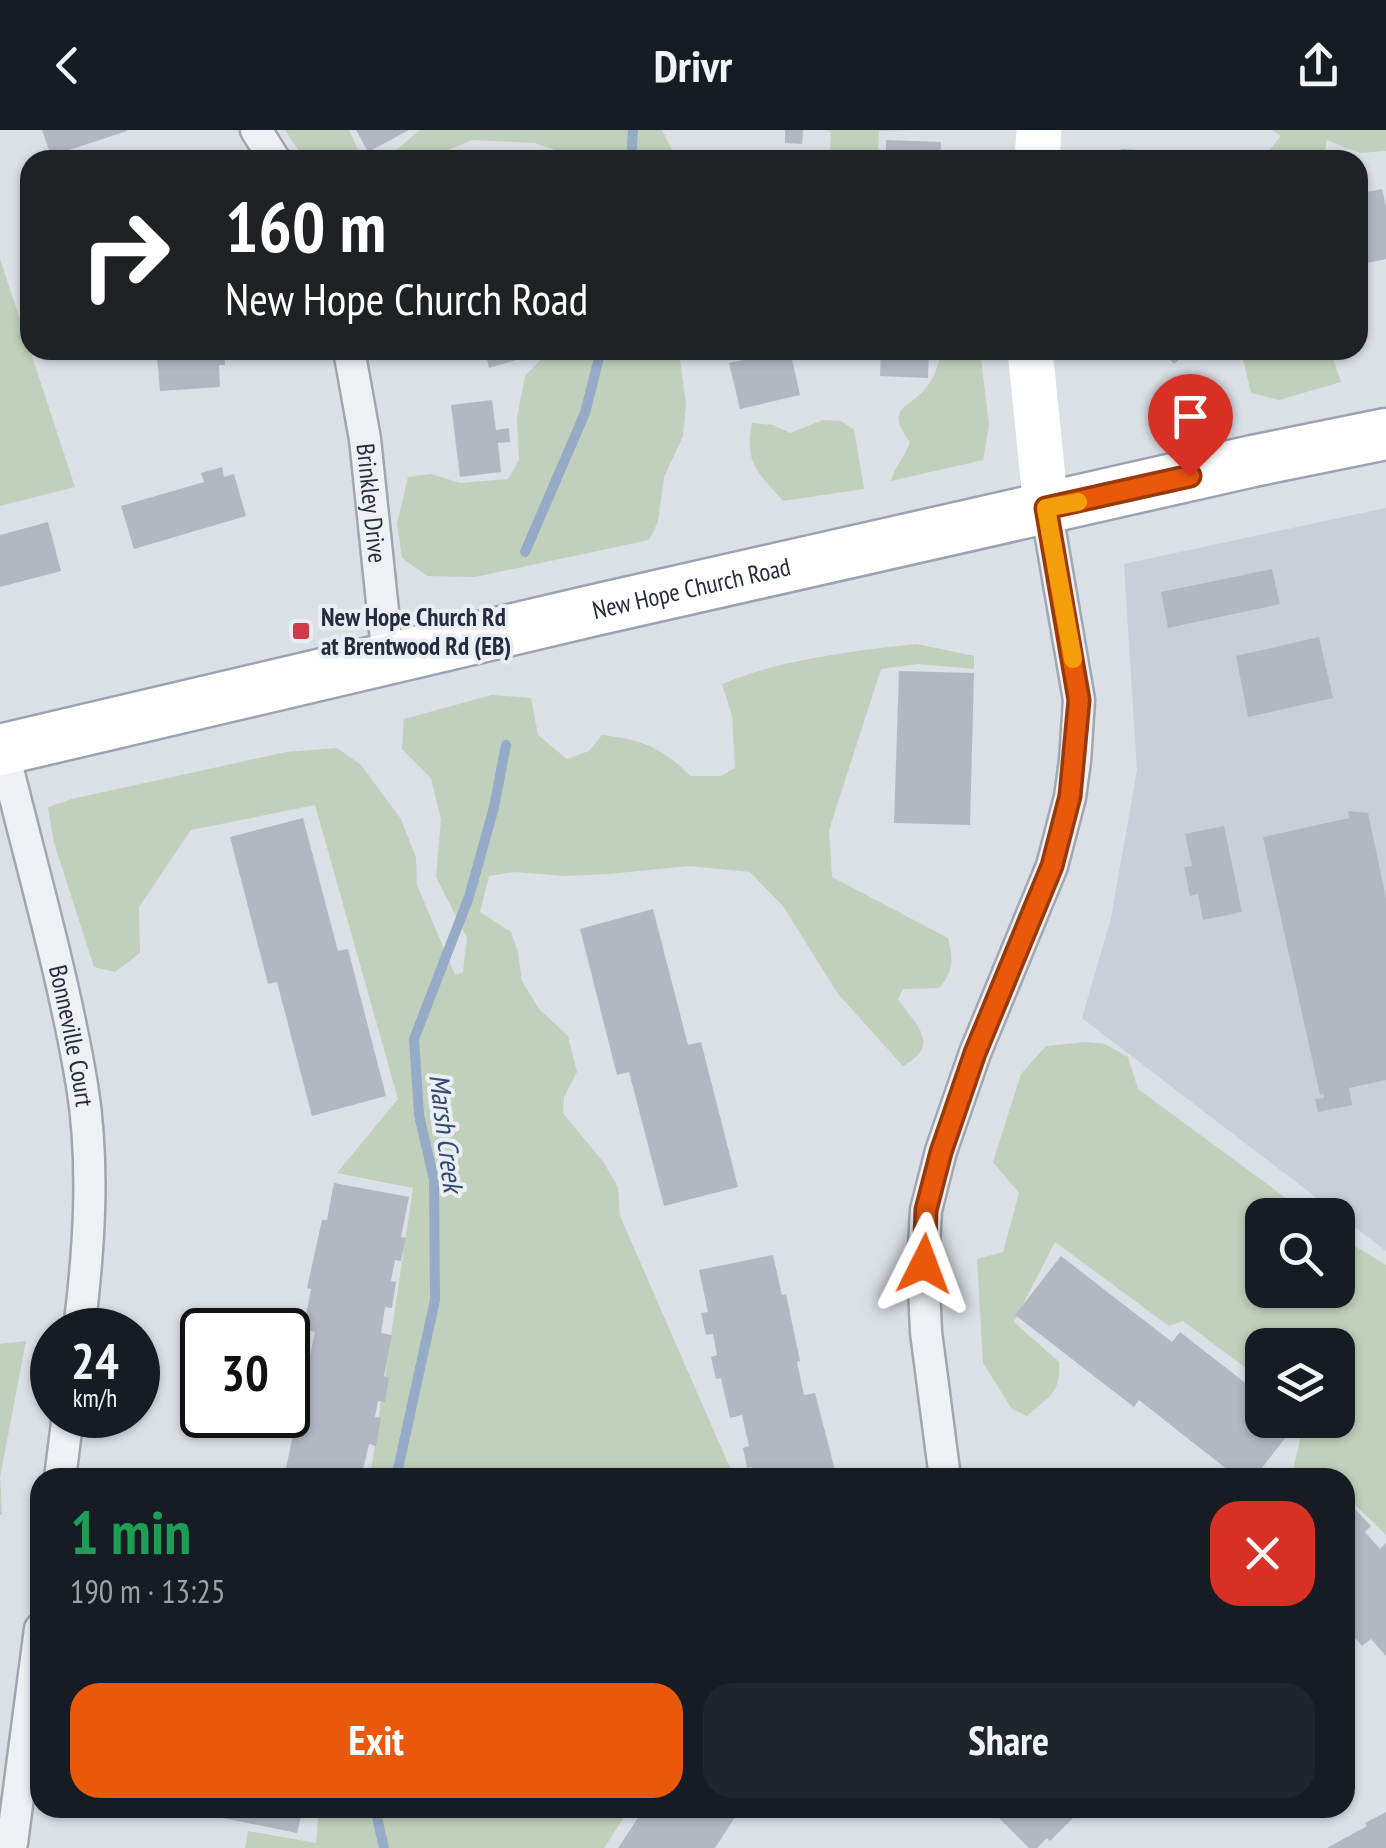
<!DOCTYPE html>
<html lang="en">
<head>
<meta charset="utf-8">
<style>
  :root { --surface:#171b24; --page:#20242c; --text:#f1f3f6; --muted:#9ea1a6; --accent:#ea580c }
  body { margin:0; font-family:"PT Sans Narrow",sans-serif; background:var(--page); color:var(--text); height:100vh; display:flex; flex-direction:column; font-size:38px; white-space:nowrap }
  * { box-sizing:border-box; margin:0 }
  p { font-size:32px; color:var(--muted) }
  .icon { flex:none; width:55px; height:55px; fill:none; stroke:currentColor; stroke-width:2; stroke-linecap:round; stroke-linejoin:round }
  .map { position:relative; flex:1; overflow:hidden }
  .side { position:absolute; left:30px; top:1338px; width:1325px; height:350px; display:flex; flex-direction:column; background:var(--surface); border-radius:30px; box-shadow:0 2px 8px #0004 }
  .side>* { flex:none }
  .banner { position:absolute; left:20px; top:20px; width:1348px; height:210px; border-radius:30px; box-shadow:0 2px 8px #0004; background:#202124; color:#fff; overflow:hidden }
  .tools { position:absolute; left:1245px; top:1068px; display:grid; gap:20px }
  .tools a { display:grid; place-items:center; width:110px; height:110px; border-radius:20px; background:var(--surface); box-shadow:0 2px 8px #0004; font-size:50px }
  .speed { position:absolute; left:30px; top:1178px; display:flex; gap:20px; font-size:50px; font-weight:700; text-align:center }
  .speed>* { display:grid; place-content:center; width:130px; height:130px; border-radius:50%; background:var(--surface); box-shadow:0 2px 8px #0004; line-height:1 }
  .speed small { font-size:25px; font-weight:400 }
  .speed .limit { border:5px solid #111; border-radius:15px; background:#fff; color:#111 }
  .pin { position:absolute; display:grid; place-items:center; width:85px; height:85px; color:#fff; margin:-102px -42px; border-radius:50% 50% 50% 0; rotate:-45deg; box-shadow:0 0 10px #0007 }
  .pin .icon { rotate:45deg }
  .me { position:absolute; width:110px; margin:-55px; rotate:3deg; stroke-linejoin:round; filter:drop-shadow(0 0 8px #0008) }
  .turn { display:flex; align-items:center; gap:35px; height:210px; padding:0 40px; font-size:45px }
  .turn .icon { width:130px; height:130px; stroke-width:2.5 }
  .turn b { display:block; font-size:70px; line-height:85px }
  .round { display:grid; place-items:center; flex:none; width:105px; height:105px; border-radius:30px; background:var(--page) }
  .head { display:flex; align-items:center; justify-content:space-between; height:170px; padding:0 40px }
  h1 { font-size:60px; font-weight:700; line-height:75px; color:#1e9e55 }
  .primary-button { display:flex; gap:20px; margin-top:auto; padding:20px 40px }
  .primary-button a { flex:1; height:115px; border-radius:30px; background:var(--accent); color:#fff; font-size:40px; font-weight:700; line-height:115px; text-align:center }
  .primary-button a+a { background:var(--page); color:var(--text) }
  header { display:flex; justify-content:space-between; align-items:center; height:130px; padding:0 40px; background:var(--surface); font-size:45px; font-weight:700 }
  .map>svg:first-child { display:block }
</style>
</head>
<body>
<header><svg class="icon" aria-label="back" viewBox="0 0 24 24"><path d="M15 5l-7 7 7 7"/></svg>Drivr<svg class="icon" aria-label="share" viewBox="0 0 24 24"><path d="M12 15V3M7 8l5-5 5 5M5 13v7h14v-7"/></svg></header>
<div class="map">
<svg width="1386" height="1718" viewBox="0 0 1386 1718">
  <rect width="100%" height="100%" fill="#dbdfe6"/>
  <!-- built -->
  <polygon fill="#c9ced8" points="1386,378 1386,1121 1082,888 1111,788 1137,640 1124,434"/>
  <!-- green -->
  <g fill="#c0d0bc">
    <polygon points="285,0 349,0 360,24 349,30 305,30"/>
    <polygon points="420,0 662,0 677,30 567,30 558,21 535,13 472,10 424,30 384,30"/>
    <polygon points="827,0 911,0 879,1 878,30 836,30 830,20 831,3"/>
    <polygon points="1272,0 1386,0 1386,21 1360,23 1327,10 1323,30 1261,30 1281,6"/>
    <polygon points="0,129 75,357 0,376"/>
    <polygon points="550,220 679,220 686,275 683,306 664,347 658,392 649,410 475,447 427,446 402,428 397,394 408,347 431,344 460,353 508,349 519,330 517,288 525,246"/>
    <path d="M 942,220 L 980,220 L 989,295 L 983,330 L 891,351 C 895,336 905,327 910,312 C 884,277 908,280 925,259 C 935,248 938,234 942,220 Z"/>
    <polygon points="1241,220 1330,220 1341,252 1279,270 1251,263"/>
    <path d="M 823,290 L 841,291 L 854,300 L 864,359 L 783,371 C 758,342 744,334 752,293 L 773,295 L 790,303 Z"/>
    <path d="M 917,514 L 974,526 L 974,539 L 918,534 L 881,539 L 829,700 L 832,747 L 948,808 C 953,828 954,842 939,858 L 903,859 L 898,869 C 916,895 942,915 903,936 L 838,864 L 783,776 L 750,742 L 690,736 L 608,744 L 565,746 L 514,742 L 489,746 L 480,782 L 511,802 L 518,822 L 522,851 L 539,879 L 568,906 L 577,942 L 564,967 L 563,983 L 604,1033 L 618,1057 L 620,1086 L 734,1347 L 370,1347 L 413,1058 L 337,1043 L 398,969 L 315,675 L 191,700 L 139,777 L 140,823 L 115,842 L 94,837 L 54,713 L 48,677 L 72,669 L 286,622 L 337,618 L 361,635 L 401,689 L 416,728 L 417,755 L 455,845 L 463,842 L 467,808 L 436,747 L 441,689 L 431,648 L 402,619 L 404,589 L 492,565 L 531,568 L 538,605 L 567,629 L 589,621 L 602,605 C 642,610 662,617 690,646 L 721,646 L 735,638 L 732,586 L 722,554 C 782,529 853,521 917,514 Z"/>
    <path d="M 1085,912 L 1105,914 L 1128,927 L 1138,959 L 1309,1085 L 1262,1085 L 1262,1160 L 1338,1160 L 1338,1106 L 1386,1135 L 1386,1405 L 1345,1365 L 1345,1348 L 1327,1347 L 1322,1342 L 1310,1347 L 1291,1347 L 1305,1290 L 1338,1290 L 1338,1215 L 1262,1215 L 1262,1250 L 1183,1191 L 1169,1196 L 1055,1112 L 1014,1192 L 1059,1232 C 1061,1263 1049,1267 1027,1286 L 1012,1279 L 983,1233 L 977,1129 L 1003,1122 L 1019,1063 L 993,1032 L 1021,944 L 1046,916 Z"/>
    <polygon points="26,1211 0,1347 2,1385 0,1385 0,1214"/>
    <polygon points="319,1678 630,1678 604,1718 245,1718 248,1701 316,1713"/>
  </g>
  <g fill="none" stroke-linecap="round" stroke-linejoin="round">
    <!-- stream -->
    <g stroke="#95abc7" stroke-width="10">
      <polyline points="631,30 633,0"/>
      <polyline points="525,422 585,283 601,220"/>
      <polyline points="396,1348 435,1170 434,1050 419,985 414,909 469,767 494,677 506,615"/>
      <polyline points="375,1678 384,1718"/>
    </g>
  </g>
  <!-- building -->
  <g fill="#b2b8c2">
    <polygon points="42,0 127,0 127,1 51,26"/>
    <polygon points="356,0 409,0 368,22"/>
    <polygon points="785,0 803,0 802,14 785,13"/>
    <polygon points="886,10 941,12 940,30 892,30 893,26 886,26"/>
    <polygon points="1121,19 1174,22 1173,30 1120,30"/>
    <polygon points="1382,59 1386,76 1386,129 1358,135 1358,64"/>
    <polygon points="171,220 224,220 225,235 219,235 220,257 160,261 157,227 172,225"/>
    <polygon points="485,220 525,220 527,227 489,238"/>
    <polygon points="790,220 800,265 740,279 729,233"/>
    <polygon points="881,220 929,220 928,248 880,246"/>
    <polygon points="1161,220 1189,220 1174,234"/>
    <polygon points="492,270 496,300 509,298 510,312 498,313 501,342 460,347 451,275"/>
    <polygon points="222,337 224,347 234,344 246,386 134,419 121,376 204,352 201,343"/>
    <polygon points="48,392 61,441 0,457 0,405"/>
    <polygon points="1272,439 1280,474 1168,498 1161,462"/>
    <polygon points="1319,507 1333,568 1248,587 1236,526"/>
    <polygon points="899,541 974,543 970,695 894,693"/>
    <polygon points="1348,681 1368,683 1386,768 1386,950 1349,958 1352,975 1318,982 1315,969 1324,968 1323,964 1320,965 1263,707 1349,688"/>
    <polygon points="303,688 338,821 348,819 386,966 312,986 277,852 268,854 230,707"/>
    <polygon points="1224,696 1242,782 1203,790 1198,764 1190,766 1184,737 1192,736 1185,704"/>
    <polygon points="653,779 688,915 701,912 738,1057 664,1076 629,942 617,945 580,799"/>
    <polygon points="334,1053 409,1067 401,1107 406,1108 401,1131 395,1130 391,1151 396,1152 392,1178 385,1177 381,1203 392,1205 384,1246 389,1248 385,1272 378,1271 375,1287 381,1288 376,1316 369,1314 361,1348 332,1348 286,1338 294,1300 290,1299 304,1229 309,1230 315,1202 303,1199 311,1159 307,1158 322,1090 327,1090"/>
    <polygon points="773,1125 782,1165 786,1164 800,1231 797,1232 804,1265 815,1263 837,1348 754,1348 752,1337 747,1338 743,1318 749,1316 742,1285 730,1288 721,1248 716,1249 711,1227 717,1225 713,1204 706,1205 701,1183 708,1182 699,1140"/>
    <polygon points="1061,1126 1172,1212 1180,1202 1262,1266 1262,1290 1293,1290 1297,1293 1254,1348 1238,1348 1139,1270 1134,1277 1015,1185"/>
    <polygon points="1345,1378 1350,1383 1355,1379 1371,1396 1365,1402 1380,1419 1386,1413 1386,1526 1371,1509 1362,1516 1345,1497"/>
    <polygon points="225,1678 303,1678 297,1703 223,1688"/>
    <polygon points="634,1678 741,1678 715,1718 618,1718 642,1682"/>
    <polygon points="989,1678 1077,1678 1070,1685 1073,1688 1050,1711 1047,1708 1037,1718 1029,1718"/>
    <polygon points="1386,1682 1386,1718 1327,1718 1367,1696 1365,1693"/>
  </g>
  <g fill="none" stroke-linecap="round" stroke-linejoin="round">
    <defs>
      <g id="street">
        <polyline points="256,0 275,30"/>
        <path id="s1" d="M 349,220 L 365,309 L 388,529"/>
        <path id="s2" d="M 3,619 C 30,731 63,842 82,955 C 95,1035 89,1120 79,1200"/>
        <polyline points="60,1348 68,1285"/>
        <polyline points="945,1348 926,1202 923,1134 926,1080 941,1021 975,923 1052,736 1070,667 1075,631 1079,570 1046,378"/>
        <polyline points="12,1713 40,1499"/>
      </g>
      <g id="primary">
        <path id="s3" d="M 0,620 L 595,480 L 1253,331 L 1386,304"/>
      </g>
    </defs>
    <!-- street casing -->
    <use href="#street" stroke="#a1a6b0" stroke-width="35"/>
    <!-- primary casing -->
    <use href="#primary" stroke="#9aa3b1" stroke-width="55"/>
    <!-- street -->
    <use href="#street" stroke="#eef0f4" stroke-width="30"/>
    <!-- secondary -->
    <g stroke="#fff" stroke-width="45">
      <polyline points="1037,30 1039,0"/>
      <polyline points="1030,220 1046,378"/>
    </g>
    <!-- primary -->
    <use href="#primary" stroke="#fff" stroke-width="50"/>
  </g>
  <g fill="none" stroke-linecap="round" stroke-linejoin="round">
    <defs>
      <polyline id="route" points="924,1134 926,1080 941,1022 975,923 1052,736 1070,666 1079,570 1046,378 1190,346"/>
    </defs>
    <!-- route casing -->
    <use href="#route" stroke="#983908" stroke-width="25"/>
    <!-- route -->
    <use href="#route" stroke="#ea580c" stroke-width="18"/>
    <!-- slow -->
    <polyline stroke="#f59e0b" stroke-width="18" points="1073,529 1046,378 1078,372"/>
  </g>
  <!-- markers -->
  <rect fill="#ce3c4c" stroke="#eaeef4" stroke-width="4" x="291" y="491" width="20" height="20" rx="5"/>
  <g text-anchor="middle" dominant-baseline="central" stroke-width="8" stroke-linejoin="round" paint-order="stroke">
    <!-- street labels -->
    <g font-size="25" fill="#252c3c" stroke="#eaeef4">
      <text stroke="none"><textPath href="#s1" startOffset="155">Brinkley Drive</textPath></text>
      <text stroke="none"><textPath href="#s3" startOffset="710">New Hope Church Road</textPath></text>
      <text stroke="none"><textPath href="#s2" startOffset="295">Bonneville Court</textPath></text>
    </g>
    <!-- poi labels -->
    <g font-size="25" font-weight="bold" fill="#252c3c" stroke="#eaeef4" text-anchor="start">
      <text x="321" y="487">New Hope Church Rd<tspan x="321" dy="29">at Brentwood Rd (EB)</tspan></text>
    </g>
    <!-- water labels -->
    <g font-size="28" font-style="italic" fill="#2f4970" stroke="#eaeef4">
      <text transform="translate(447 1003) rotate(83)">Marsh Creek</text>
    </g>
  </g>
</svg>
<div class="tools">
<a><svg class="icon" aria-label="search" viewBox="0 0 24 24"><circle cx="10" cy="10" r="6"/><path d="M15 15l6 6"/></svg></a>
<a><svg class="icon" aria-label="layers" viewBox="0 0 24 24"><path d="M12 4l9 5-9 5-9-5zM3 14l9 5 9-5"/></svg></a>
</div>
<div class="speed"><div>24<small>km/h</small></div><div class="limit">30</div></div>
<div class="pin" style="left:1190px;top:346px;background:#d93025"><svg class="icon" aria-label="arrive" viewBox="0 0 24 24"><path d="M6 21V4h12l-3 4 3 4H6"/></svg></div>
<svg class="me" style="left:924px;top:1134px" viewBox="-20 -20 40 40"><path d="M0-17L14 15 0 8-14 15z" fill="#ea580c" stroke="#fff" stroke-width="4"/></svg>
<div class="banner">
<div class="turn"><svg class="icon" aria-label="right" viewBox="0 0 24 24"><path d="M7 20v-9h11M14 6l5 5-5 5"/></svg><div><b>160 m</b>New Hope Church Road</div></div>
</div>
<section class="side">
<div class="head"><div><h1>1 min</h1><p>190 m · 13:25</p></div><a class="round" style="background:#d93025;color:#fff"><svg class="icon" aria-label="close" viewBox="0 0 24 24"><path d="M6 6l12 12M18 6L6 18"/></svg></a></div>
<div class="primary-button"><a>Exit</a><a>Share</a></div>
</section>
</div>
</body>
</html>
